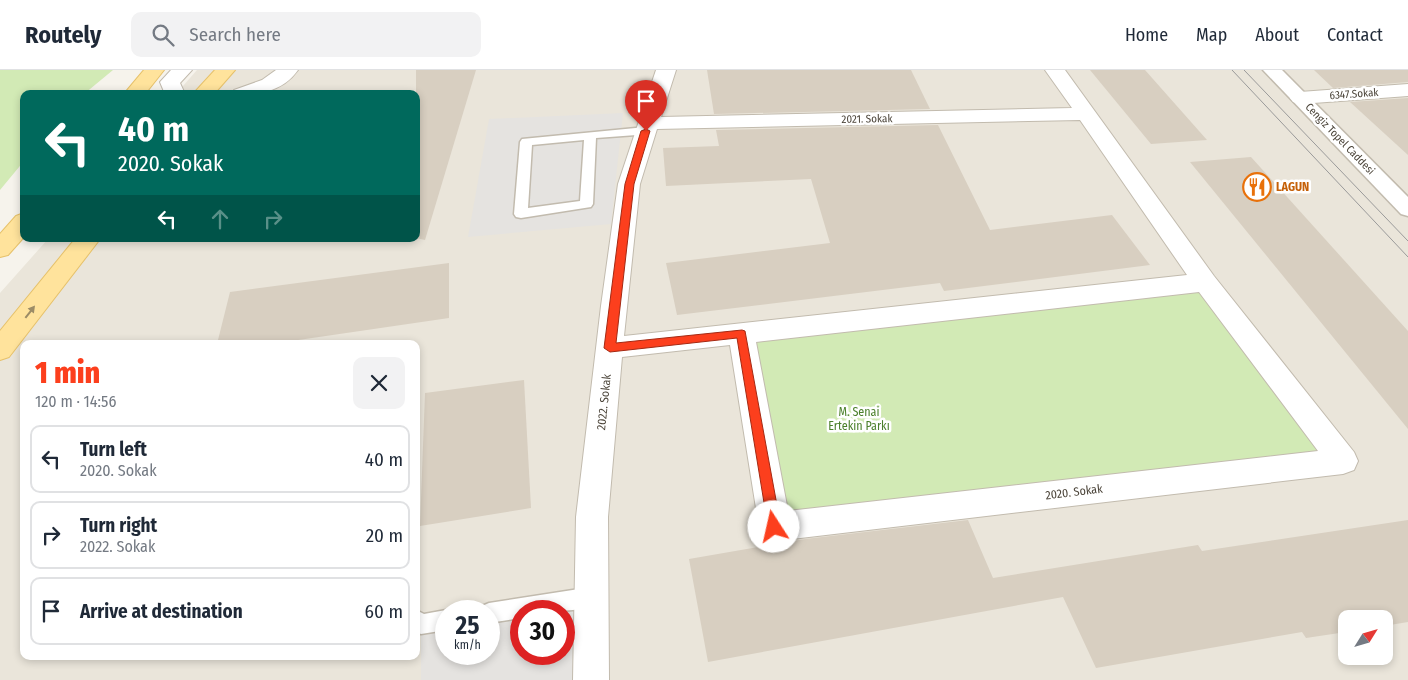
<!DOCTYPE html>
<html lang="en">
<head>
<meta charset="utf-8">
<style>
  :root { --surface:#fff; --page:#f2f2f3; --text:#1f2937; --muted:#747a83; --line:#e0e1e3; --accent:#fc3f1d }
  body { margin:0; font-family:"Fira Sans Condensed",sans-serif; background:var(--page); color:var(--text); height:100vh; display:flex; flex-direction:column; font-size:19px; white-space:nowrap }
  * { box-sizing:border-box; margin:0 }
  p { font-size:16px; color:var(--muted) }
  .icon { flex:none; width:28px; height:28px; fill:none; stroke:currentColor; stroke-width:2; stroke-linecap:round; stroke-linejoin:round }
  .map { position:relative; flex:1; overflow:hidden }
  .sheet { position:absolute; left:20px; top:270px; width:400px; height:320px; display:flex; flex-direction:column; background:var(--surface); border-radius:10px; box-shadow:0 2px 8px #0003 }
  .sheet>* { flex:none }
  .guide { position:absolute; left:20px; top:20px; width:400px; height:152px; border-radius:10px; box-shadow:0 2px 8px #0003; background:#00695c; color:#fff; overflow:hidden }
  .needle { width:32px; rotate:53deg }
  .tools { position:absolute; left:1338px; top:540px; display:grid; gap:10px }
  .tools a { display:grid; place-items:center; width:55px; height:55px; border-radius:10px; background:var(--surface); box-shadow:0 2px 8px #0003; font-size:25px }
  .speed { position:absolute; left:435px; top:530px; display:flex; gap:10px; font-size:25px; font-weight:700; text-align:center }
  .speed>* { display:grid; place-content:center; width:65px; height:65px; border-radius:50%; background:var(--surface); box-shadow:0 2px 8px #0003; line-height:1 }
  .speed small { font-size:12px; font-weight:400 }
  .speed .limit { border:8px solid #d22; background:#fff; color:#111 }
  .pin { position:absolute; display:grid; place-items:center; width:42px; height:42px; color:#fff; margin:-51px -21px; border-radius:50% 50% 50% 0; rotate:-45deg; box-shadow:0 0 5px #0007 }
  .pin .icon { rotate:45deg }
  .me { position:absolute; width:55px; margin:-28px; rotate:350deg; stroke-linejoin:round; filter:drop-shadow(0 0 4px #0008) }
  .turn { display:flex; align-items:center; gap:18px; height:105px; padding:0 15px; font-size:22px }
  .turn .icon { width:65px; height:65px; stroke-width:2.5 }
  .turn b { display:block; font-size:35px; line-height:42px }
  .lanes { display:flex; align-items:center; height:48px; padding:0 15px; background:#0003; justify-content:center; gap:25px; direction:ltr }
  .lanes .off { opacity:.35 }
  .round { display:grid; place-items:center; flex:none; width:52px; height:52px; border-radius:10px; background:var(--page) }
  .headline { display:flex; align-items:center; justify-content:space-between; height:85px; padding:0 15px }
  h1 { font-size:30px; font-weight:800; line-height:38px; color:var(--accent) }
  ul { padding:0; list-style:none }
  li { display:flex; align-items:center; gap:15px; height:68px; margin:0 10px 8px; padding:0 5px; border:2px solid var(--line); border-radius:10px }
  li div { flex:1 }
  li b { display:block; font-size:19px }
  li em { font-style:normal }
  header { display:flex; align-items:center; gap:30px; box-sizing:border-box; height:70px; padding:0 25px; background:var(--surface); border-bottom:1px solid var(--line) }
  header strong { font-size:24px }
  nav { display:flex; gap:28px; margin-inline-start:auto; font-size:18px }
  .search { width:350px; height:45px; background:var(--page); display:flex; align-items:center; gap:12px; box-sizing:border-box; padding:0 18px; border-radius:10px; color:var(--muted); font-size:19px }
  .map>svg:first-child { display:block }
</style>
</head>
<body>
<header>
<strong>Routely</strong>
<div class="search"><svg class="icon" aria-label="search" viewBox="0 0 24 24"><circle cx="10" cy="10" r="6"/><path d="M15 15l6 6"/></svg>Search here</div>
<nav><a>Home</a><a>Map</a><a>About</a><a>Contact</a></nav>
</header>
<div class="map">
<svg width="1408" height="610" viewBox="0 0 1408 610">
  <rect width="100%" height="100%" fill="#f6f3ec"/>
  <!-- residential -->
  <path fill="#eae5da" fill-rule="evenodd" d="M 197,0 L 1408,0 L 1408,610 L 0,610 L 0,223 L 48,169 L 416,169 L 416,24 L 176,24 ZM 24,274 L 416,274 L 416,586 L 24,586 ZM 446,541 L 489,541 L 489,584 L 446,584 ZM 521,541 L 564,541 L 564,584 L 521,584 ZM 1346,549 L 1384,549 L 1384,586 L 1346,586 Z"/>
  <!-- green -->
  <g fill="#d2eab5">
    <polygon points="0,0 113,0 84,24 24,24 24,91 0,120"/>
    <polygon points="1205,212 1343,391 775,457 741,264"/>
  </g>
  <!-- parking -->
  <g fill="#e5e3e0" fill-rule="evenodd">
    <polygon points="623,43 611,154 468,167 489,49"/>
    <path d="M 592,527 L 595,610 L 421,610 L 421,554 L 446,550 L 446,584 L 489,584 L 489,543 ZM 521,541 L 564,541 L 564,584 L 521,584 Z"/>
  </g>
  <!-- building -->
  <g fill="#d8cfc1">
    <polygon points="416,0 476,0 425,170 416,168"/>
    <polygon points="707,0 911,0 930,39 714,44"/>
    <polygon points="1090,0 1145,0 1207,70 1151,74"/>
    <polygon points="1314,0 1408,0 1408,12 1333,18"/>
    <polygon points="1408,28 1408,85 1350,32"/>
    <polygon points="938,55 990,160 1112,145 1150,195 944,221 940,213 677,245 666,193 830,173 811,109 666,116 663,78 719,76 716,60"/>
    <polygon points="1251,87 1408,261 1408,359 1190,92"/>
    <polygon points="449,193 449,248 271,274 217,274 230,222"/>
    <polygon points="524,310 531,438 420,456 425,323"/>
    <polygon points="968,450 993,508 1198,475 1202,481 1408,450 1408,552 1384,556 1384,549 1346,549 1346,562 1306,568 1302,562 1096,598 1063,527 708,592 689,489 805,469"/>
  </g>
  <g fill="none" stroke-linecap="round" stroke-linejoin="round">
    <defs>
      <g id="service">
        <path d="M 646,57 L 650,58 L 652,61 L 650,64 L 596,68 L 593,134 L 591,137 L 521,148 L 516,147 L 514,144 L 520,72 L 522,69 ZM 584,70 L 580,131 L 528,138 L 532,75 Z"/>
        <path d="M 592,517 L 599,520 L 602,527 L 599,534 C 575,543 547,541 521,541 L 521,548 L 489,553 L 489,541 L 480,541 L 482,536 L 489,533 Z"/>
        <polygon points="416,540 424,544 446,540 449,541 446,541 446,560 421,564 416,562"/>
      </g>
      <polygon id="pedestrian" points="1263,0 1282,0 1408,127 1408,146 1401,144"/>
      <g id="minor">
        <polygon points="171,0 192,0 180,13 185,24 165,24 160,12"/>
        <path d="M 276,0 L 298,0 C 281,24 257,24 231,24 L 234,20 L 262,10 Z"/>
        <path d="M 656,0 L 676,0 L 661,47 L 1072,38 L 1045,0 L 1065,0 L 1214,206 L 1354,382 L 1358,391 L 1354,400 L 1343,404 L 775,471 L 764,467 L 759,457 L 730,275 L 622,287 L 608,447 L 609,610 L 573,610 L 576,447 L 601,236 L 618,114 ZM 1080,50 L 1187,205 L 624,266 L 640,114 L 657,59 ZM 1199,222 L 1318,381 L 788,441 L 756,272 Z"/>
        <polygon points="1408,14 1408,26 1300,34 1293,32 1290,28 1293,24 1300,22"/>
      </g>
      <g id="primary">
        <polygon points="144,0 164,0 145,24 124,24"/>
        <polygon points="215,0 235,0 214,24 193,24"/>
        <polygon points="24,143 24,167 8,185 0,187 0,164 16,146"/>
        <polygon points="75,169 100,169 9,287 0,290 0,261"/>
      </g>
    </defs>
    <!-- service casing -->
    <use href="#service" stroke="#c2bbae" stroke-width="3"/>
    <!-- pedestrian casing -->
    <use href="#pedestrian" stroke="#c2bbae" stroke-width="3"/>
    <!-- minor casing -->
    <use href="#minor" stroke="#c2bbae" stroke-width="2"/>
    <!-- primary casing -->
    <use href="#primary" stroke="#e6c16a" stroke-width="2"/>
    <!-- service -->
    <use href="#service" fill="#fff" fill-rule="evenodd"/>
    <!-- pedestrian -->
    <use href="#pedestrian" fill="#fff" fill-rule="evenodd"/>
    <!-- minor -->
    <use href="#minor" fill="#fff" fill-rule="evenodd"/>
    <!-- primary -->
    <use href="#primary" fill="#ffe39c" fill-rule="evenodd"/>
    <!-- tram -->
    <g stroke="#9a9a9a" stroke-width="1">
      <polyline points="1232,0 1408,187"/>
      <polyline points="1244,0 1408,171"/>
    </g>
  </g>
  <!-- one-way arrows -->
  <defs><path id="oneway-solid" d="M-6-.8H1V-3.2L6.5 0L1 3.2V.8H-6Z" transform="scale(1.25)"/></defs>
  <use fill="#9c8c66" href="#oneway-solid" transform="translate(30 242) rotate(-52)"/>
  <!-- route -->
  <polygon fill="#fc3f1d" stroke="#a42913" points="646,59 650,61 634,114 616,273 742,260 745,261 781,457 779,461 774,463 770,461 768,457 737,268 610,282 604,278 625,114 641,61"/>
  <!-- icons -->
  <defs>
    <symbol id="restaurant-ring" viewBox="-11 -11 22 22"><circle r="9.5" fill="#fff" stroke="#e8710a" stroke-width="1.5"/><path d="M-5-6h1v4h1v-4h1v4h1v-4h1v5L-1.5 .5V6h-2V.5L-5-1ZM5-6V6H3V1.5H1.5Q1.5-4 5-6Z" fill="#e8710a"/></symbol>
  </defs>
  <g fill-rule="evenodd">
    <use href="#restaurant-ring" x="1241" y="101" width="32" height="32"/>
  </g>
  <g text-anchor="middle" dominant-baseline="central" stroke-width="5" stroke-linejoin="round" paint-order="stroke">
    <!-- far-street labels -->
    <g font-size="11" fill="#4b4439" stroke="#fff">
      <text transform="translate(1354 24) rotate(-4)">6347.Sokak</text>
      <text transform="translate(867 49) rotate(-1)">2021. Sokak</text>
      <text transform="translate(1340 69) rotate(46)">Cengiz Topel Caddesi</text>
    </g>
    <!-- food labels -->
    <g font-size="12" font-weight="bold" fill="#c56008" stroke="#fff" text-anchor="start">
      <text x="1276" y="117">LAGUN</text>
    </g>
    <!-- street labels -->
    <g font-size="12" fill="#4b4439" stroke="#fff">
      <text transform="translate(604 332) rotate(-84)">2022. Sokak</text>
      <text transform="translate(1074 422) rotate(-7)">2020. Sokak</text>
    </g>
    <!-- park labels -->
    <g font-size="12" fill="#4a7f2a" stroke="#fff">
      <text x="859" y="342">M. Senai<tspan x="859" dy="14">Ertekin Parkı</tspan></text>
    </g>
  </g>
</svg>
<div class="tools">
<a><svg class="needle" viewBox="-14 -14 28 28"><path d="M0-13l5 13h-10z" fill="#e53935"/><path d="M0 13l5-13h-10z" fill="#747a83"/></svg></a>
</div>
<div class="speed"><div>25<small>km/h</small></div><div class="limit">30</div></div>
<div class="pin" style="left:646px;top:61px;background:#d93025"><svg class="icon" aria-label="arrive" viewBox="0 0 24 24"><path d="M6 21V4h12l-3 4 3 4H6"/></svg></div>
<svg class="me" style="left:774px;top:457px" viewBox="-20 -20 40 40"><circle r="19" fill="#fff"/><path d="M0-13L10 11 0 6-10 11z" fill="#fc3f1d"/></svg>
<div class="guide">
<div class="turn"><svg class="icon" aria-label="left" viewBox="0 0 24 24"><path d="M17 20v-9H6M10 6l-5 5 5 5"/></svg><div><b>40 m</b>2020. Sokak</div></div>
<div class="lanes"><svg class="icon" aria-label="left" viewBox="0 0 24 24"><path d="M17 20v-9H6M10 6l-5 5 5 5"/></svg><svg class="icon off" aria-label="ahead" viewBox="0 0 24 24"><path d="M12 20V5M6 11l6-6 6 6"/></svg><svg class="icon off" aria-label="right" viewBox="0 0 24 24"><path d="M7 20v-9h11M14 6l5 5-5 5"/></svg></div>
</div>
<section class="sheet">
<div class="headline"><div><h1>1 min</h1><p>120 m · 14:56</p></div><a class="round"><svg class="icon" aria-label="close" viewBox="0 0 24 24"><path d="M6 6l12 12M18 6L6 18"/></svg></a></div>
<ul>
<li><svg class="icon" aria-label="left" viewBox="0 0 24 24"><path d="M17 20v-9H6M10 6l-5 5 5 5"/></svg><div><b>Turn left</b><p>2020. Sokak</p></div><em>40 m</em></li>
<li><svg class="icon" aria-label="right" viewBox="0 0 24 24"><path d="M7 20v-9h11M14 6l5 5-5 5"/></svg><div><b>Turn right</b><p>2022. Sokak</p></div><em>20 m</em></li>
<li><svg class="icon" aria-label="arrive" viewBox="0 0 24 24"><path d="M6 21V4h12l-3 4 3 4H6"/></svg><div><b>Arrive at destination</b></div><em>60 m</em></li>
</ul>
</section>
</div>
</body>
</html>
